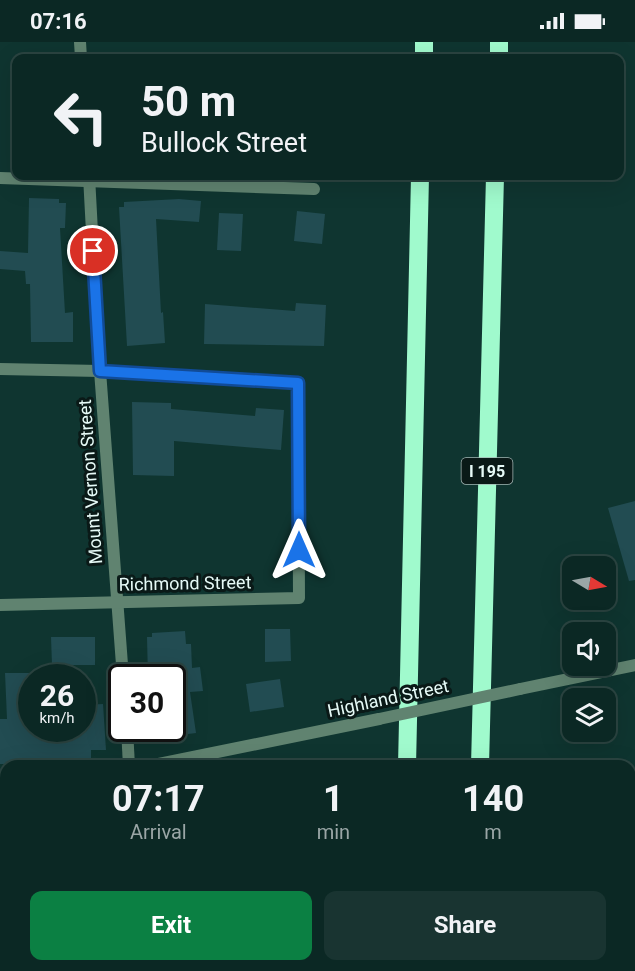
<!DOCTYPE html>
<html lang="en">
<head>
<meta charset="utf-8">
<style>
  :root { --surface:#0b2824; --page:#193431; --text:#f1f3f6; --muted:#9aa6a6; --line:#2b4441; --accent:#0b8043 }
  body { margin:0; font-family:Roboto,sans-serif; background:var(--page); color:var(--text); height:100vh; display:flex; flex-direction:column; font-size:22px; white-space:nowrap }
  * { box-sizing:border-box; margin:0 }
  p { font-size:20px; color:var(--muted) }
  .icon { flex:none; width:33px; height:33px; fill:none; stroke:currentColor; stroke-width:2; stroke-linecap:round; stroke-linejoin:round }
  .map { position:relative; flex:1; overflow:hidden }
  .sheet { position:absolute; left:0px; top:718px; width:636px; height:212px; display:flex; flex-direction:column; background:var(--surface); border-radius:18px 18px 0 0; box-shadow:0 6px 24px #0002,0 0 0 2px var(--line) }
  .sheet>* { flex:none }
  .banner { position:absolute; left:12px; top:12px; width:612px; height:126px; border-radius:12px; box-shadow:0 6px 24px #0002,0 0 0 2px var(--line); background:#0b2824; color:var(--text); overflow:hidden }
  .needle { width:39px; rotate:100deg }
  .controls { position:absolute; left:562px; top:514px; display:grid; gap:12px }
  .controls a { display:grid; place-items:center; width:54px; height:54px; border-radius:12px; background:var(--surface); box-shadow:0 6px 24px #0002,0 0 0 2px var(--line); font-size:30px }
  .speed { position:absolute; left:18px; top:622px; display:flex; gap:12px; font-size:30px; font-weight:700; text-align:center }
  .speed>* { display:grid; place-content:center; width:78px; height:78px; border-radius:50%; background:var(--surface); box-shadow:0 6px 24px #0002,0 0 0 2px var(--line); line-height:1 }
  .speed small { font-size:15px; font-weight:400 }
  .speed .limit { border:3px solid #111; border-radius:9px; background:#fff; color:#111 }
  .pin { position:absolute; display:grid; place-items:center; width:51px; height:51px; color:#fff; margin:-26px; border:3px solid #fff; border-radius:50%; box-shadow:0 2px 6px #0007 }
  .me { position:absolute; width:66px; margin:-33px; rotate:0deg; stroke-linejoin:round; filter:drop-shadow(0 0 4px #0008) }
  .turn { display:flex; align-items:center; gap:21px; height:126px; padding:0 30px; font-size:27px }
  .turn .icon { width:78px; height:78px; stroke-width:2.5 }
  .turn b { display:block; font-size:42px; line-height:51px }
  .eta { display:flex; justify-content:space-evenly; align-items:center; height:102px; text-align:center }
  .eta b { font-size:36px; font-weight:700; line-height:42px }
  .cta { display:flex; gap:12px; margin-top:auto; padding:12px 30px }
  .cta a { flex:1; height:69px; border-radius:12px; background:var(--accent); color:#fff; font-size:24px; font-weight:700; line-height:69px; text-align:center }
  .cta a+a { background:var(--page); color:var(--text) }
  .status { display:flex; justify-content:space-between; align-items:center; height:42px; padding:0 30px; background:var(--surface); direction:ltr }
  .status svg { height:16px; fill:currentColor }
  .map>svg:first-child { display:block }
</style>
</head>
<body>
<div class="status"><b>07:16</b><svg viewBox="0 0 49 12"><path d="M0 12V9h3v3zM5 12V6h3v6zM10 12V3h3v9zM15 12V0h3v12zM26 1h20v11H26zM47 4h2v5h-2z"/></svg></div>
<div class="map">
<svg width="635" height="929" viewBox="0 0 635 929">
  <rect width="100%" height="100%" fill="#0f3530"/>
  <!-- building -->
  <g fill="#224c52">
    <polygon points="29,156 59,157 59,161 66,161 65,186 60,186 65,271 73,270 73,300 31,300 30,242 26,242 25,229 0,227 0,209 28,211"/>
    <polygon points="179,157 201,159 199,180 156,177 161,271 163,270 165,301 127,304 119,165 124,165 124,160"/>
    <polygon points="297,169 325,172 322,202 294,199"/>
    <polygon points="219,171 243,172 241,209 217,208"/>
    <polygon points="296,261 326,263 324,304 204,302 205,262 295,269"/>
    <polygon points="132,360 171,361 171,367 255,374 256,366 284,368 281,408 174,399 174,434 133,433"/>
    <polygon points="635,459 635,538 629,539 608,466"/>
    <polygon points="265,587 290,587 291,619 265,620"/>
    <polygon points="185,589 186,602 191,602 192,626 200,625 203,649 190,650 196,691 172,694 172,636 148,636 147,595 152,595 152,591"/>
    <polygon points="51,595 95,595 95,623 52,623"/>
    <polygon points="5,631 32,631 32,687 82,687 82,663 103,662 106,708 91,708 91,716 57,719 57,722 0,722 0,677 7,677"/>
    <polygon points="280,637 284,665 250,670 246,642"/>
  </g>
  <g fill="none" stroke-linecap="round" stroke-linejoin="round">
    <!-- minor -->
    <g stroke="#608370" stroke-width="12">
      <polyline points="80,0 81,16"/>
      <polyline points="89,134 98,302 123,636"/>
      <polyline points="0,136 314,147"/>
      <polyline points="0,327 100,329 298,341 299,556 0,563"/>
      <polyline points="520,647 635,623"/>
      <polyline points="127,687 129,724"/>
      <polyline points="149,724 379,677"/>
      <polyline points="0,755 6,754"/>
      <polyline points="630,845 635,871"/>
      <polyline points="137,924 137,929"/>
    </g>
    <!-- motorway -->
    <g stroke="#a0facd" stroke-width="18">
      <polyline points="424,16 424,0"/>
      <polyline points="499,16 499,0"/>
      <polyline points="407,724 420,134"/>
      <polyline points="480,724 495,134"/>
      <polyline points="405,929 405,924"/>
      <polyline points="476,929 476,924"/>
    </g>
    <!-- minor-bridge -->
    <polyline stroke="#608370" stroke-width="12" points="379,677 520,647"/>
  </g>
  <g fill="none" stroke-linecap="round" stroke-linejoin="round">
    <defs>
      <polyline id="route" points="93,209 100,329 298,341 299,508"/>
    </defs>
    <!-- route casing -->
    <use href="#route" stroke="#114b97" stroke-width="15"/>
    <!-- route -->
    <use href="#route" stroke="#1a73e8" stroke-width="10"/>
  </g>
  <g text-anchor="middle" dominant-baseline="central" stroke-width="6" stroke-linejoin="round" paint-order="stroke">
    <!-- shield labels -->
    <rect fill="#0a1917" stroke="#a4b6b4" stroke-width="1.5" x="461.5" y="416" width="51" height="26" rx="4.5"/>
    <g font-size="16" font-weight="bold" fill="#e6faf7">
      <text x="487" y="429">I 195</text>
    </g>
    <!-- street labels -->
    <g font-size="18" fill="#e6faf7" stroke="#0a1917">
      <text transform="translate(90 440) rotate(-94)">Mount Vernon Street</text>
      <text transform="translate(185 541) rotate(-1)">Richmond Street</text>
      <text transform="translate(388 656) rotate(-12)">Highland Street</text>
    </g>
  </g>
</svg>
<div class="controls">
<a><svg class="needle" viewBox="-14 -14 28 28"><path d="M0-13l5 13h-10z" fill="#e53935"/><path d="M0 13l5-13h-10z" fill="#9aa6a6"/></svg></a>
<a><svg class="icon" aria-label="sound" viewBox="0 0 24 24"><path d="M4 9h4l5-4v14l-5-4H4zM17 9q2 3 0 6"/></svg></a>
<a><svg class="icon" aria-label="layers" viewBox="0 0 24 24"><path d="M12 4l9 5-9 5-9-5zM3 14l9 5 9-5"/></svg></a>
</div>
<div class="speed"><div>26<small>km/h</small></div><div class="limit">30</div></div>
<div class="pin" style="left:93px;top:209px;background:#d93025"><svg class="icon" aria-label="arrive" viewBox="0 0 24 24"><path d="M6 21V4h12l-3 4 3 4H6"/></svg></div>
<svg class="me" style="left:299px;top:508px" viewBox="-20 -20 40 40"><path d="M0-17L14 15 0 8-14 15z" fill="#1a73e8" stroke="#fff" stroke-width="4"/></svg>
<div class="banner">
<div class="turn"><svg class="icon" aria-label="left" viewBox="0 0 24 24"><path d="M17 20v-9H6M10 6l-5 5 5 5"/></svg><div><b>50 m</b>Bullock Street</div></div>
</div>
<section class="sheet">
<div class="eta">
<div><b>07:17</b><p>Arrival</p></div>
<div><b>1</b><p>min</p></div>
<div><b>140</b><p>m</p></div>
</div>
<div class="cta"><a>Exit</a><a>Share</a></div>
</section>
</div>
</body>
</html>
